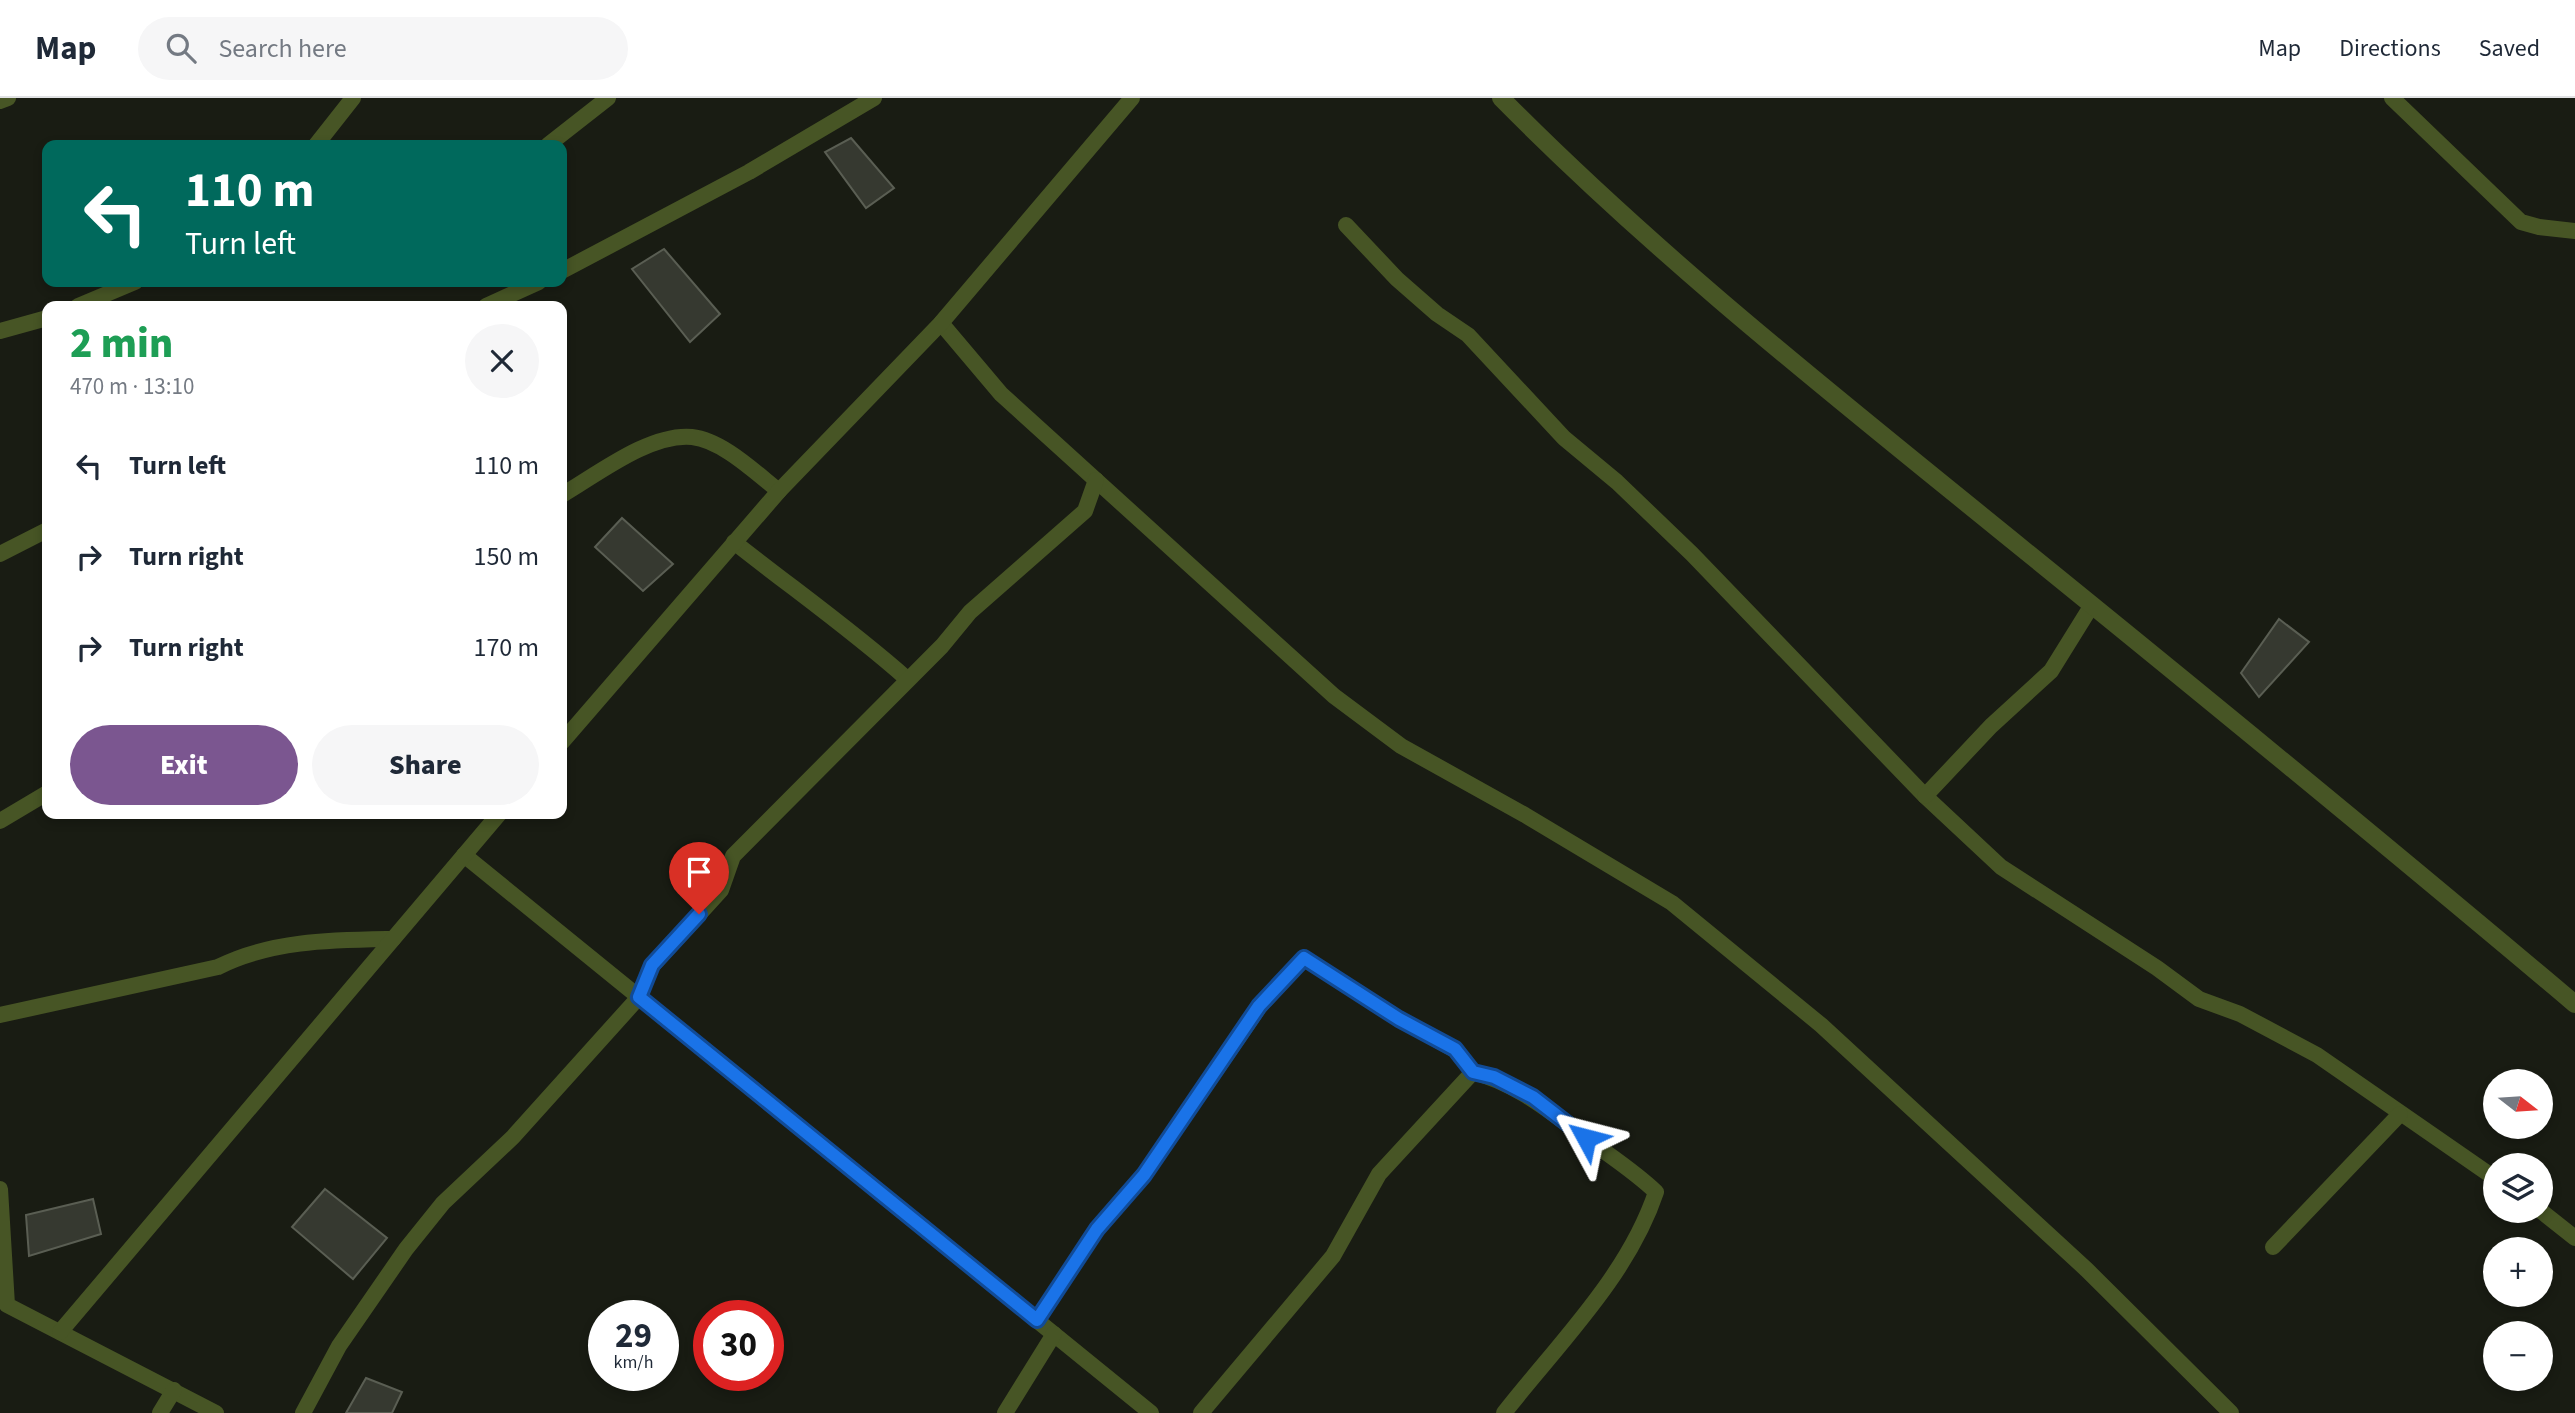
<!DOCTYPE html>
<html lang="en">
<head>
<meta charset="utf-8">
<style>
  :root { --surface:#fff; --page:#f6f6f7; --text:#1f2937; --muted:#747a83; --line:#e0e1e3; --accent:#7b5690 }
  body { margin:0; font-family:"Source Sans 3",sans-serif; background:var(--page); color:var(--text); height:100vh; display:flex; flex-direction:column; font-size:26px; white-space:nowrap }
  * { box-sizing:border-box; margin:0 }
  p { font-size:23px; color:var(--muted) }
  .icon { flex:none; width:38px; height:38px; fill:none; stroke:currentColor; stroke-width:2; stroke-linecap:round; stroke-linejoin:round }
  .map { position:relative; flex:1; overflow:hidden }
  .side { position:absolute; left:42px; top:203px; width:525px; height:518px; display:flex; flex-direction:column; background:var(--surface); border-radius:14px; box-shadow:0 4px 10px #0003 }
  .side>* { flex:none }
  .top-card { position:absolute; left:42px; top:42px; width:525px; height:147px; border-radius:14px; box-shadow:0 4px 10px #0003; background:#00695c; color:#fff; overflow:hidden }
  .needle { width:46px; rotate:107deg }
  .tools { position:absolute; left:2483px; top:971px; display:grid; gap:14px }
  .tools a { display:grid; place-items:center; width:70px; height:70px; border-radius:50%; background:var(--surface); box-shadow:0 4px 10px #0003; font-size:35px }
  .speed { position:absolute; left:588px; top:1202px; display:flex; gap:14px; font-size:35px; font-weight:700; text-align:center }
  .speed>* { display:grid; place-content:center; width:91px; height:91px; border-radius:50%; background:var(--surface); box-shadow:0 4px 10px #0003; line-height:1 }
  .speed small { font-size:18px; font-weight:400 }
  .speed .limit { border:10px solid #d22; background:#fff; color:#111 }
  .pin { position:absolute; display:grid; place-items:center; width:60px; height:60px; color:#fff; margin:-72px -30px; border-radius:50% 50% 50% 0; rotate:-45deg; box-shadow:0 0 7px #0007 }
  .pin .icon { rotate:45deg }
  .me { position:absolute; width:77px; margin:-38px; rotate:308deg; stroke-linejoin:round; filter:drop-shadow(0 0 5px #0008) }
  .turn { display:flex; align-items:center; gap:24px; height:147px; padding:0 28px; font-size:32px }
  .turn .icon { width:91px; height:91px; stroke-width:2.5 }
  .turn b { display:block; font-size:49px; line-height:60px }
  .round { display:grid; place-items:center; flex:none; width:74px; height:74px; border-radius:37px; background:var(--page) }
  .headline { display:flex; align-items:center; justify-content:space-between; height:119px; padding:0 28px }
  h1 { font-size:42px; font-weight:800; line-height:52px; color:#1e9e55 }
  .cta { display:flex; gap:14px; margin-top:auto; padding:14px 28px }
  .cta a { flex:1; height:80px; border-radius:42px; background:var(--accent); color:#fff; font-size:28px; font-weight:800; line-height:80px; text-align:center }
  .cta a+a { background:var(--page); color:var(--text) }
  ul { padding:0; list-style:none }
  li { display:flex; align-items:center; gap:21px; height:91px; padding:0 28px }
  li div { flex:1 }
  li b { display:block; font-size:26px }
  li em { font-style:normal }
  header { display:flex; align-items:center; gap:42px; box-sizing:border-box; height:98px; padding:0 35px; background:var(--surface); border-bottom:2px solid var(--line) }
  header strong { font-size:33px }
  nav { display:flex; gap:38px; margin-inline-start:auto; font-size:24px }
  .search { width:490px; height:63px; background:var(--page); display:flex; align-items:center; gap:18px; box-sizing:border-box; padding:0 24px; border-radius:38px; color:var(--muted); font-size:26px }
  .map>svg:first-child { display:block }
</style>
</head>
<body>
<header>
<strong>Map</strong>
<div class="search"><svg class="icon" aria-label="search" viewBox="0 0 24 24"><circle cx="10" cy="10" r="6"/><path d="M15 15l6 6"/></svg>Search here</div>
<nav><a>Map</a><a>Directions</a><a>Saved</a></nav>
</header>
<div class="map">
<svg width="2575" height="1315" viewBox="0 0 2575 1315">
  <rect width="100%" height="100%" fill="#191c13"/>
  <!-- building -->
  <g fill="#363930" stroke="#5a5e53" stroke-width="2">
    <polygon points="851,40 894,90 866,110 825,54"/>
    <polygon points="664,151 720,216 690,244 632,171"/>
    <polygon points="622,420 673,466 643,493 595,449"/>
    <polygon points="2279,521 2309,544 2259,599 2241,575"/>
    <polygon points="325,1091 387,1140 353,1181 292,1129"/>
    <polygon points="93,1101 101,1136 29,1158 26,1117"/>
    <polygon points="366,1280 402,1294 392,1315 346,1315"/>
  </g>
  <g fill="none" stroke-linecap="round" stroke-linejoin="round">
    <!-- minor -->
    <g stroke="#475525" stroke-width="16">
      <polyline points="2392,0 2521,124 2539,129 2575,133"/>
      <polyline points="0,3 8,0"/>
      <polyline points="316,47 353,0"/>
      <polyline points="548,47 608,0"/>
      <polyline points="1346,127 1397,181 1437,216 1468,237 1564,340 1617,384 1692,456 1925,698 2001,769 2157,870 2199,901 2240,916 2317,957 2496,1081"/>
      <polyline points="562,173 749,74 874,0"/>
      <polyline points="78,208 135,184"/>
      <polyline points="486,208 539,184"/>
      <polyline points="941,225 1001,296 1334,598 1401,648 1525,717 1672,805 1821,927 2087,1172 2231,1315"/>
      <polyline points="0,233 47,220"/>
      <path d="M 562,397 C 598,376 650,335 692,339 C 722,342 756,375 779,393"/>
      <path d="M 734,444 C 792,490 852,532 907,581"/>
      <polyline points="0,456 47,432"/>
      <polyline points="562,644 779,393 941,225 1132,0"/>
      <polyline points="1925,698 1991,628 2051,573 2092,507"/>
      <polyline points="0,723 47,695"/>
      <polyline points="464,757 1151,1315"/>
      <path d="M 0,917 L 218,869 C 272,842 333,842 393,841"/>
      <polyline points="0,1091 7,1207 216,1315"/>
      <polyline points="2541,1113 2575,1140"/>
      <polyline points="2273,1149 2400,1016"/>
      <polyline points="1037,1222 1097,1131 1144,1077 1260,908 1304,860 1399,921 1455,952 1473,974"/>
      <polyline points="60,1234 499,716"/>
      <polyline points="160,1315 174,1292"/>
      <polyline points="303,1315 339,1248 406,1151 443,1105 513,1039 639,899 652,868 721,792 733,758 942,548 970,514 1085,413 1096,382"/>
      <polyline points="1005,1315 1054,1236"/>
      <path d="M 1201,1315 L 1333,1158 L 1379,1076 L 1473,974 C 1518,986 1550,1014 1586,1040 C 1610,1058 1634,1073 1656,1094 C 1628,1178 1558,1246 1504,1315"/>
    </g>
    <!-- tertiary -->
    <path stroke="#475525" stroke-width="18" d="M 1501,0 C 1655,156 1827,292 1997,430 C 2191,587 2384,745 2575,906"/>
  </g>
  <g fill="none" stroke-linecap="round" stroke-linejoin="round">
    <defs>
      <polyline id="route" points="699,816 652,867 639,899 1037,1222 1097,1131 1144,1077 1259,908 1304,860 1399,921 1455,951 1473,974 1494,979 1533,999 1586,1040"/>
    </defs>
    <!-- route casing -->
    <use href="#route" stroke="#114b97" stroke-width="18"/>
    <!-- route -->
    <use href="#route" stroke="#1a73e8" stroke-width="12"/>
  </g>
</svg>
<div class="tools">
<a><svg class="needle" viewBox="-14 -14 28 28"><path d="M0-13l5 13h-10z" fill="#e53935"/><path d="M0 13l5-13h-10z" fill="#747a83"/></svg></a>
<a><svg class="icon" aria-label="layers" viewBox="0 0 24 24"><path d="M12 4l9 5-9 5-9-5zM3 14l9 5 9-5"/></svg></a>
<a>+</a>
<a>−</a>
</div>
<div class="speed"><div>29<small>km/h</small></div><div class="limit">30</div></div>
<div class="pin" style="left:699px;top:816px;background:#d93025"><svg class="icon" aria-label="arrive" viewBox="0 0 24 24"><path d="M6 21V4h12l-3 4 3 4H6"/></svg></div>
<svg class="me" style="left:1586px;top:1040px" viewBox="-20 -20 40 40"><path d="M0-17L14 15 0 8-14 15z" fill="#1a73e8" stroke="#fff" stroke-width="4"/></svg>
<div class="top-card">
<div class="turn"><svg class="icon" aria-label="left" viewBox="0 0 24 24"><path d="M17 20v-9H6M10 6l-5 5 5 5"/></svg><div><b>110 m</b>Turn left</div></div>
</div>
<section class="side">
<div class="headline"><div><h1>2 min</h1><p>470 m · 13:10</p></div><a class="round"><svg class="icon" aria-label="close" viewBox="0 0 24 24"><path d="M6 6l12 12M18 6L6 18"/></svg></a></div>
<ul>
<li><svg class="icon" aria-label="left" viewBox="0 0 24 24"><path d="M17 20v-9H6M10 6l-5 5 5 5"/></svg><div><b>Turn left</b></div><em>110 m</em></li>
<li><svg class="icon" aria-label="right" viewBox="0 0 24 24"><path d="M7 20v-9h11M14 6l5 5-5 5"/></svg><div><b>Turn right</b></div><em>150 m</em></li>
<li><svg class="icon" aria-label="right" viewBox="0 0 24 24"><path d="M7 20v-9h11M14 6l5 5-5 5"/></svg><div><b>Turn right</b></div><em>170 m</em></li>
</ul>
<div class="cta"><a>Exit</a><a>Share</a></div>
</section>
</div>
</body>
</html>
